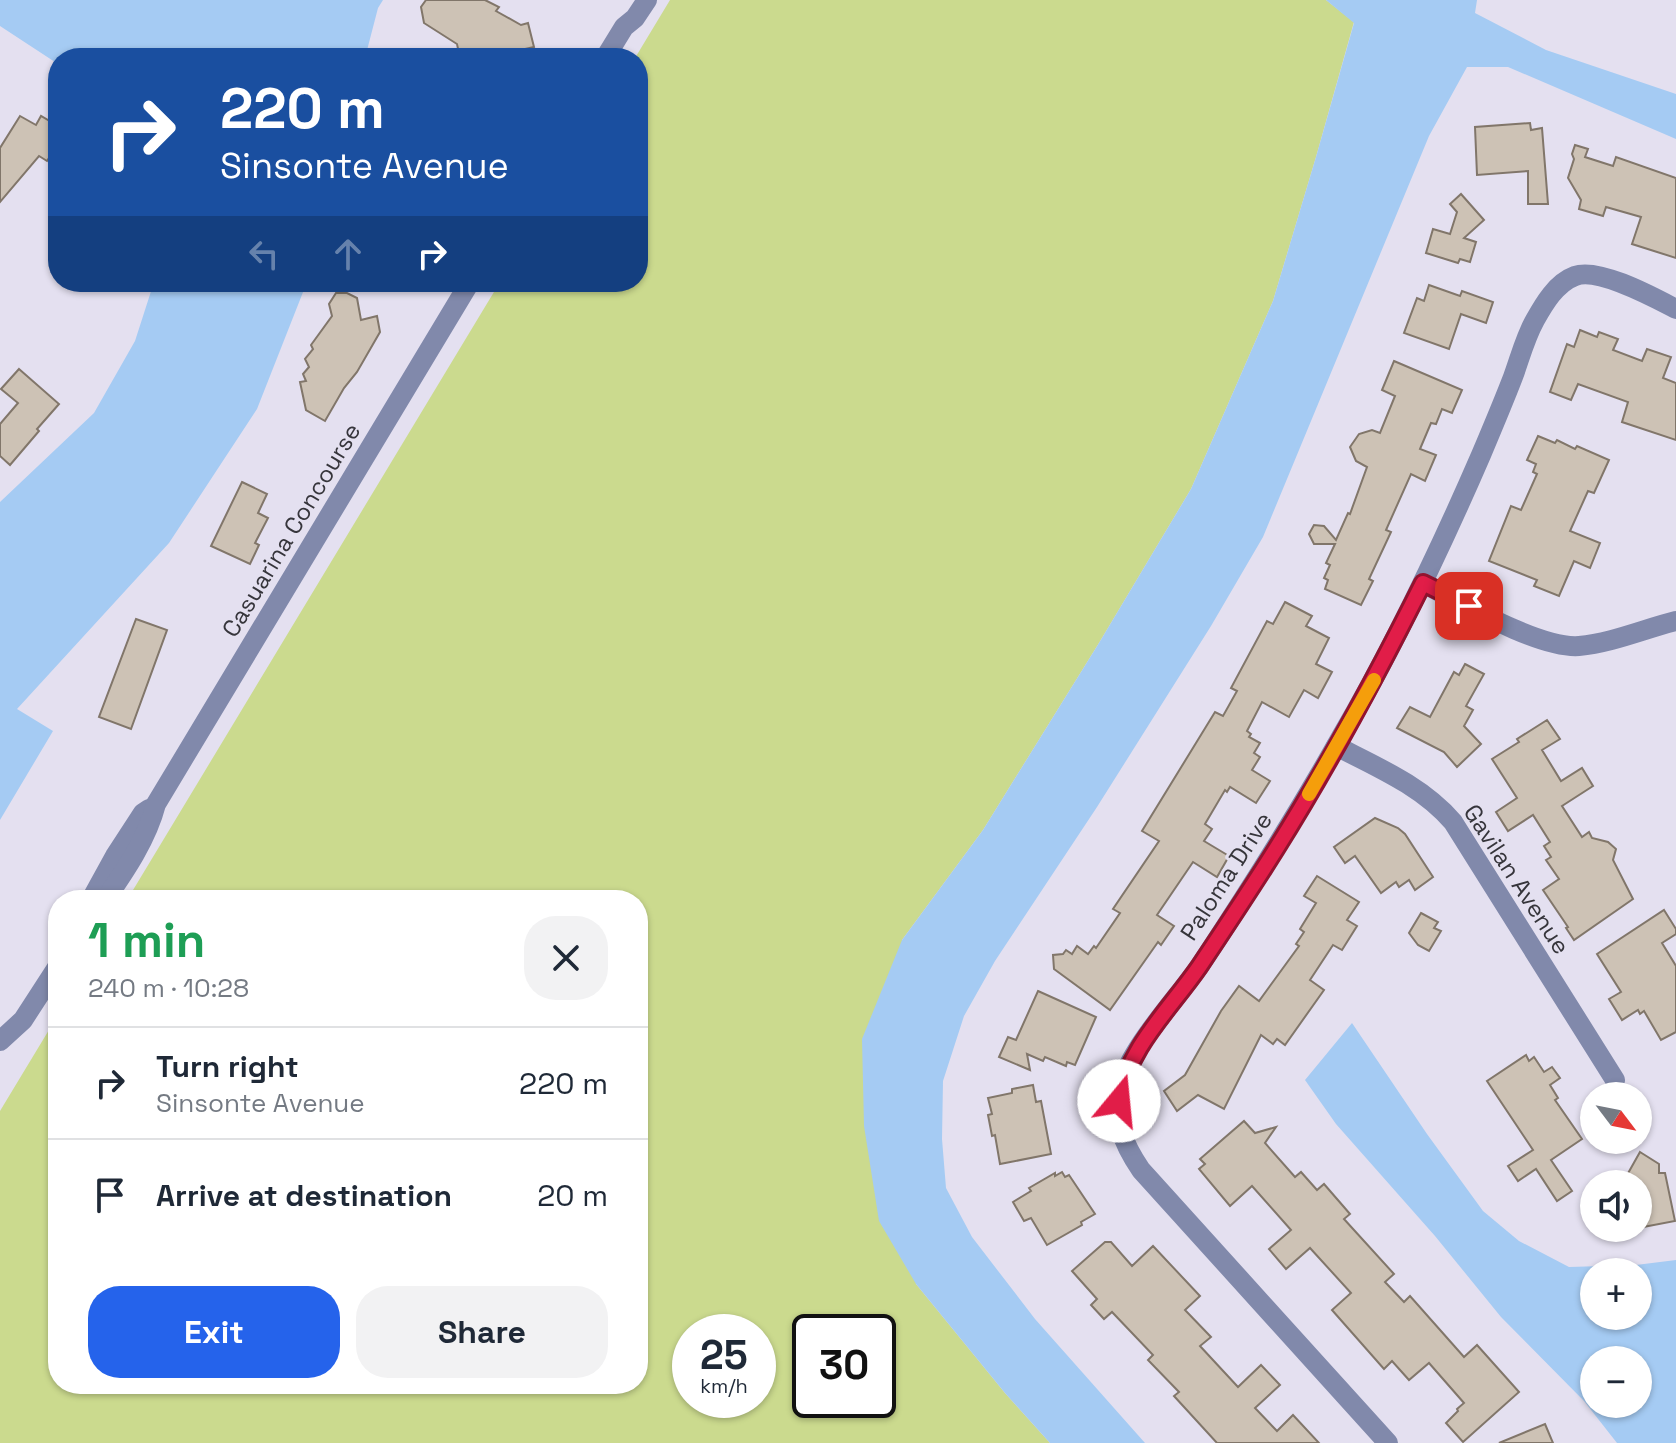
<!DOCTYPE html>
<html lang="en">
<head>
<meta charset="utf-8">
<style>
  :root { --surface:#fff; --page:#f2f2f3; --text:#1f2937; --muted:#747a83; --line:#e0e1e3; --accent:#2563eb }
  body { margin:0; font-family:"Space Grotesk",sans-serif; background:var(--page); color:var(--text); height:100vh; display:flex; flex-direction:column; font-size:30px; white-space:nowrap }
  * { box-sizing:border-box; margin:0 }
  p { font-size:26px; color:var(--muted) }
  .icon { flex:none; width:44px; height:44px; fill:none; stroke:currentColor; stroke-width:2; stroke-linecap:round; stroke-linejoin:round }
  .map { position:relative; flex:1; overflow:hidden }
  .panel { position:absolute; left:48px; top:890px; width:600px; height:504px; display:flex; flex-direction:column; background:var(--surface); border-radius:32px; box-shadow:0 2px 6px #0004 }
  .panel>* { flex:none }
  .banner { position:absolute; left:48px; top:48px; width:600px; height:244px; border-radius:32px; box-shadow:0 2px 6px #0004; background:#1a4fa0; color:#fff; overflow:hidden }
  .needle { width:52px; rotate:122deg }
  .fabs { position:absolute; left:1580px; top:1082px; display:grid; gap:16px }
  .fabs a { display:grid; place-items:center; width:72px; height:72px; border-radius:50%; background:var(--surface); box-shadow:0 2px 6px #0004; font-size:40px }
  .speed { position:absolute; left:672px; top:1314px; display:flex; gap:16px; font-size:40px; font-weight:700; text-align:center }
  .speed>* { display:grid; place-content:center; width:104px; height:104px; border-radius:50%; background:var(--surface); box-shadow:0 2px 6px #0004; line-height:1 }
  .speed small { font-size:20px; font-weight:400 }
  .speed .limit { border:4px solid #111; border-radius:12px; background:#fff; color:#111 }
  .pin { position:absolute; display:grid; place-items:center; width:68px; height:68px; color:#fff; margin:-34px; border-radius:16px; box-shadow:0 4px 12px #0006 }
  .me { position:absolute; width:88px; margin:-44px; rotate:17deg; stroke-linejoin:round; filter:drop-shadow(0 0 6px #0008) }
  .turn { display:flex; align-items:center; gap:28px; height:168px; padding:0 40px; font-size:36px }
  .turn .icon { width:104px; height:104px; stroke-width:2.5 }
  .turn b { display:block; font-size:56px; line-height:68px }
  .lanes { display:flex; align-items:center; height:76px; padding:0 40px; background:#0003; justify-content:center; gap:40px; direction:ltr }
  .lanes .off { opacity:.35 }
  .round { display:grid; place-items:center; flex:none; width:84px; height:84px; border-radius:32px; background:var(--page) }
  .overview { display:flex; align-items:center; justify-content:space-between; height:136px; padding:0 40px }
  h1 { font-size:48px; font-weight:600; line-height:60px; color:#1e9e55 }
  .button { display:flex; gap:16px; margin-top:auto; padding:16px 40px }
  .button a { flex:1; height:92px; border-radius:32px; background:var(--accent); color:#fff; font-size:32px; font-weight:600; line-height:92px; text-align:center }
  .button a+a { background:var(--page); color:var(--text) }
  ul { padding:0; list-style:none }
  li { display:flex; align-items:center; gap:24px; height:112px; padding:0 40px; border-top:2px solid var(--line) }
  li div { flex:1 }
  li b { display:block; font-size:30px }
  li em { font-style:normal }
  .map>svg:first-child { display:block }
</style>
</head>
<body>
<div class="map">
<svg width="1676" height="1443" viewBox="0 0 1676 1443">
  <rect width="100%" height="100%" fill="#e4e0f0"/>
  <!-- green -->
  <path fill="#cbda8e" fill-rule="evenodd" d="M 670,0 L 1326,0 L 1354,22 L 1316,157 L 1273,301 L 1191,489 L 1099,643 L 983,830 L 902,940 L 916,1284 L 1005,1393 L 1050,1443 L 0,1443 L 0,1111 L 58,1015 L 58,1384 L 638,1384 L 638,900 L 127,900 L 500,282 L 638,282 L 638,58 L 635,58 ZM 690,1332 L 758,1332 L 758,1400 L 690,1400 ZM 810,1332 L 878,1332 L 878,1400 L 810,1400 Z"/>
  <!-- water -->
  <g fill="#a5cbf3" fill-rule="evenodd">
    <polygon points="0,0 383,0 378,8 365,58 58,58 58,64 0,26"/>
    <polygon points="1326,0 1477,0 1475,13 1546,50 1676,94 1676,139 1508,67 1467,67 1429,136 1263,537 1211,626 1097,807 995,961 964,1016 943,1081 942,1139 946,1188 972,1237 1035,1319 1145,1443 1050,1443 1005,1393 916,1284 879,1221 864,1126 862,1039 902,940 983,830 1099,643 1191,489 1273,301 1316,157 1354,23"/>
    <polygon points="154,282 307,282 257,409 169,543 17,709 53,731 0,820 0,502 94,413 135,341"/>
    <path d="M 1352,1023 L 1427,1134 L 1483,1211 L 1519,1241 L 1569,1267 L 1636,1265 L 1676,1260 L 1676,1443 L 1617,1443 L 1584,1401 L 1501,1317 L 1435,1236 L 1336,1124 L 1305,1080 ZM 1594,1272 L 1638,1272 L 1638,1316 L 1594,1316 ZM 1594,1360 L 1638,1360 L 1638,1404 L 1594,1404 Z"/>
  </g>
  <!-- building -->
  <g fill="#cdc2b5" stroke="#81766a" stroke-width="2">
    <polygon points="426,0 485,0 499,7 496,11 521,25 528,23 534,47 512,52 522,58 460,58 457,44 424,23 421,7"/>
    <polygon points="20,116 36,125 41,116 58,126 58,151 52,160 49,158 47,161 39,156 0,202 0,148"/>
    <polygon points="1530,123 1531,130 1542,128 1548,204 1528,204 1528,171 1477,175 1475,127"/>
    <polygon points="1575,145 1588,149 1585,157 1613,166 1616,157 1676,178 1676,258 1632,244 1641,217 1606,207 1603,216 1579,209 1581,200 1568,178 1574,159 1572,154"/>
    <polygon points="1461,194 1484,220 1464,238 1476,242 1470,262 1460,259 1458,263 1426,253 1433,229 1450,234 1457,212 1450,204"/>
    <polygon points="1429,285 1460,296 1462,291 1493,302 1486,323 1461,314 1449,349 1404,333 1417,298 1424,301"/>
    <polygon points="336,293 347,293 357,298 361,320 377,316 380,332 357,372 344,388 325,421 306,410 300,382 306,381 303,374 309,367 305,359 313,349 311,345 332,316 329,304"/>
    <polygon points="1580,330 1597,337 1599,332 1618,339 1613,350 1642,361 1647,349 1671,357 1663,378 1676,383 1676,440 1622,422 1628,402 1578,384 1571,400 1550,392 1567,344 1574,347"/>
    <polygon points="1394,361 1462,390 1452,413 1442,409 1436,424 1431,423 1420,449 1436,455 1425,481 1411,474 1386,530 1391,532 1369,579 1373,581 1361,605 1325,589 1328,580 1324,578 1330,565 1326,563 1335,544 1314,544 1309,534 1314,525 1324,526 1336,540 1348,513 1350,514 1367,467 1356,461 1350,447 1359,434 1372,430 1380,433 1395,396 1382,390"/>
    <polygon points="19,369 59,404 37,429 39,431 10,465 0,456 0,424 18,403 1,389"/>
    <polygon points="1538,436 1555,443 1557,440 1575,449 1577,446 1609,460 1594,493 1588,491 1570,531 1600,543 1590,568 1574,561 1559,596 1534,586 1537,580 1489,561 1511,506 1521,510 1537,474 1533,472 1536,464 1527,460"/>
    <polygon points="242,482 267,494 258,513 268,518 255,543 259,545 250,564 211,546"/>
    <polygon points="1285,602 1312,616 1306,626 1329,638 1316,664 1332,672 1318,698 1304,690 1289,717 1262,702 1247,731 1251,734 1249,737 1260,743 1254,753 1260,757 1252,770 1270,781 1256,803 1230,787 1227,792 1225,790 1205,824 1212,829 1204,841 1229,856 1217,877 1193,862 1157,915 1174,926 1161,945 1158,942 1110,1010 1054,969 1053,955 1063,954 1066,950 1072,954 1077,946 1088,954 1094,946 1096,948 1120,913 1113,909 1159,841 1142,831 1215,712 1223,716 1237,691 1231,688 1267,621 1273,624"/>
    <polygon points="136,619 167,630 131,729 99,717"/>
    <polygon points="1465,664 1484,674 1466,706 1473,710 1464,726 1481,744 1457,767 1444,752 1397,728 1410,707 1430,717 1454,672 1459,675"/>
    <polygon points="1547,720 1560,739 1542,750 1561,781 1582,768 1593,786 1562,806 1582,837 1589,832 1592,838 1608,842 1616,849 1613,860 1633,899 1574,940 1566,928 1568,927 1543,890 1559,879 1546,860 1551,857 1544,846 1550,842 1533,815 1508,831 1496,812 1517,798 1492,759 1519,742 1517,739"/>
    <polygon points="1375,818 1398,828 1405,834 1433,877 1415,890 1409,880 1399,887 1396,882 1381,893 1355,856 1345,863 1334,847"/>
    <polygon points="1317,876 1359,902 1347,920 1357,926 1342,950 1333,945 1310,980 1324,990 1285,1045 1277,1039 1273,1044 1261,1035 1224,1109 1198,1095 1177,1111 1164,1091 1185,1075 1221,1011 1239,986 1259,1001 1299,946 1296,944 1304,932 1300,929 1316,903 1304,896"/>
    <polygon points="1664,910 1676,929 1676,934 1662,943 1676,966 1676,1032 1661,1040 1644,1011 1640,1014 1638,1010 1622,1020 1609,999 1621,992 1597,954"/>
    <polygon points="1421,913 1438,922 1434,928 1441,931 1429,951 1418,945 1409,933"/>
    <polygon points="1038,991 1096,1017 1075,1065 1067,1062 1066,1066 1045,1057 1043,1061 1027,1054 1030,1070 999,1057 1008,1037 1016,1040"/>
    <polygon points="1526,1055 1529,1061 1534,1057 1544,1072 1552,1067 1560,1078 1550,1085 1558,1098 1555,1100 1582,1139 1551,1160 1572,1191 1557,1201 1536,1169 1518,1181 1508,1166 1533,1150 1487,1081"/>
    <polygon points="1033,1085 1036,1102 1041,1101 1051,1154 1000,1164 995,1135 992,1136 988,1115 992,1114 988,1098 1012,1093 1012,1089"/>
    <polygon points="1244,1121 1255,1133 1276,1127 1265,1143 1295,1177 1301,1172 1317,1190 1324,1184 1350,1214 1344,1219 1394,1274 1385,1282 1404,1302 1410,1296 1464,1357 1477,1345 1519,1392 1463,1442 1446,1423 1458,1411 1457,1409 1464,1403 1429,1363 1409,1380 1392,1361 1384,1369 1332,1310 1351,1293 1310,1248 1286,1269 1269,1249 1291,1230 1252,1186 1230,1206 1199,1169 1205,1164 1200,1159"/>
    <polygon points="1640,1152 1659,1164 1659,1173 1665,1173 1675,1221 1638,1228 1638,1184 1622,1184"/>
    <polygon points="1062,1172 1065,1177 1069,1175 1095,1214 1081,1222 1082,1225 1047,1245 1031,1218 1024,1221 1013,1202 1031,1191 1029,1188 1055,1173 1055,1176"/>
    <polygon points="1105,1242 1111,1242 1132,1266 1153,1246 1200,1296 1185,1310 1211,1337 1200,1346 1238,1387 1261,1365 1280,1385 1255,1408 1277,1431 1293,1415 1319,1443 1217,1443 1174,1396 1179,1392 1148,1360 1153,1355 1112,1312 1104,1319 1091,1305 1097,1299 1072,1271"/>
    <polygon points="1545,1424 1553,1443 1499,1443"/>
  </g>
  <g fill="none" stroke-linecap="round" stroke-linejoin="round">
    <!-- minor -->
    <g stroke="#8189ab" stroke-width="20">
      <polyline points="605,58 624,27 635,18 647,0"/>
      <path d="M 1423,583 C 1460,602 1539,649 1579,646 C 1612,643 1644,629 1676,621"/>
      <path d="M 1336,746 C 1377,767 1422,786 1453,822 L 1615,1080"/>
      <polyline points="92,900 93,896 115,856 143,813 149,809"/>
      <path d="M 105,900 C 125,871 147,839 156,804 L 470,282"/>
      <polyline points="0,1041 23,1020 58,966"/>
      <path d="M 1388,1443 L 1141,1170 C 1122,1142 1113,1119 1121,1085 C 1131,1046 1178,998 1201,964 C 1250,890 1297,815 1341,737 C 1394,646 1439,552 1481,455 C 1492,429 1503,403 1513,377 C 1520,358 1525,338 1535,320 C 1544,304 1556,283 1575,276 C 1598,267 1653,297 1676,309"/>
    </g>
  </g>
  <g fill="none" stroke-linecap="round" stroke-linejoin="round">
    <defs>
      <path id="route" d="M 1119,1101 C 1127,1049 1170,1009 1199,967 C 1225,928 1251,889 1276,849 C 1330,763 1378,673 1423,583 L 1469,606"/>
    </defs>
    <!-- route casing -->
    <use href="#route" stroke="#92132f" stroke-width="20"/>
    <!-- route -->
    <use href="#route" stroke="#e11d48" stroke-width="14"/>
    <!-- slow -->
    <polyline stroke="#f59e0b" stroke-width="14" points="1309,794 1374,680"/>
  </g>
  <g text-anchor="middle" dominant-baseline="central" stroke-width="6" stroke-linejoin="round" paint-order="stroke">
    <!-- street labels -->
    <g font-size="24" fill="#36353b" stroke="#e4e0f0">
      <text transform="translate(291 530) rotate(-59)">Casuarina Concourse</text>
      <text transform="translate(1226 876) rotate(-57)">Paloma Drive</text>
      <text transform="translate(1517 879) rotate(57)">Gavilan Avenue</text>
    </g>
  </g>
</svg>
<div class="fabs">
<a><svg class="needle" viewBox="-14 -14 28 28"><path d="M0-13l5 13h-10z" fill="#e53935"/><path d="M0 13l5-13h-10z" fill="#747a83"/></svg></a>
<a><svg class="icon" aria-label="sound" viewBox="0 0 24 24"><path d="M4 9h4l5-4v14l-5-4H4zM17 9q2 3 0 6"/></svg></a>
<a>+</a>
<a>−</a>
</div>
<div class="speed"><div>25<small>km/h</small></div><div class="limit">30</div></div>
<div class="pin" style="left:1469px;top:606px;background:#d93025"><svg class="icon" aria-label="arrive" viewBox="0 0 24 24"><path d="M6 21V4h12l-3 4 3 4H6"/></svg></div>
<svg class="me" style="left:1119px;top:1101px" viewBox="-20 -20 40 40"><circle r="19" fill="#fff"/><path d="M0-13L10 11 0 6-10 11z" fill="#e11d48"/></svg>
<div class="banner">
<div class="turn"><svg class="icon" aria-label="right" viewBox="0 0 24 24"><path d="M7 20v-9h11M14 6l5 5-5 5"/></svg><div><b>220 m</b>Sinsonte Avenue</div></div>
<div class="lanes"><svg class="icon off" aria-label="left" viewBox="0 0 24 24"><path d="M17 20v-9H6M10 6l-5 5 5 5"/></svg><svg class="icon off" aria-label="ahead" viewBox="0 0 24 24"><path d="M12 20V5M6 11l6-6 6 6"/></svg><svg class="icon" aria-label="right" viewBox="0 0 24 24"><path d="M7 20v-9h11M14 6l5 5-5 5"/></svg></div>
</div>
<section class="panel">
<div class="overview"><div><h1>1 min</h1><p>240 m · 10:28</p></div><a class="round"><svg class="icon" aria-label="close" viewBox="0 0 24 24"><path d="M6 6l12 12M18 6L6 18"/></svg></a></div>
<ul>
<li><svg class="icon" aria-label="right" viewBox="0 0 24 24"><path d="M7 20v-9h11M14 6l5 5-5 5"/></svg><div><b>Turn right</b><p>Sinsonte Avenue</p></div><em>220 m</em></li>
<li><svg class="icon" aria-label="arrive" viewBox="0 0 24 24"><path d="M6 21V4h12l-3 4 3 4H6"/></svg><div><b>Arrive at destination</b></div><em>20 m</em></li>
</ul>
<div class="button"><a>Exit</a><a>Share</a></div>
</section>
</div>
</body>
</html>
